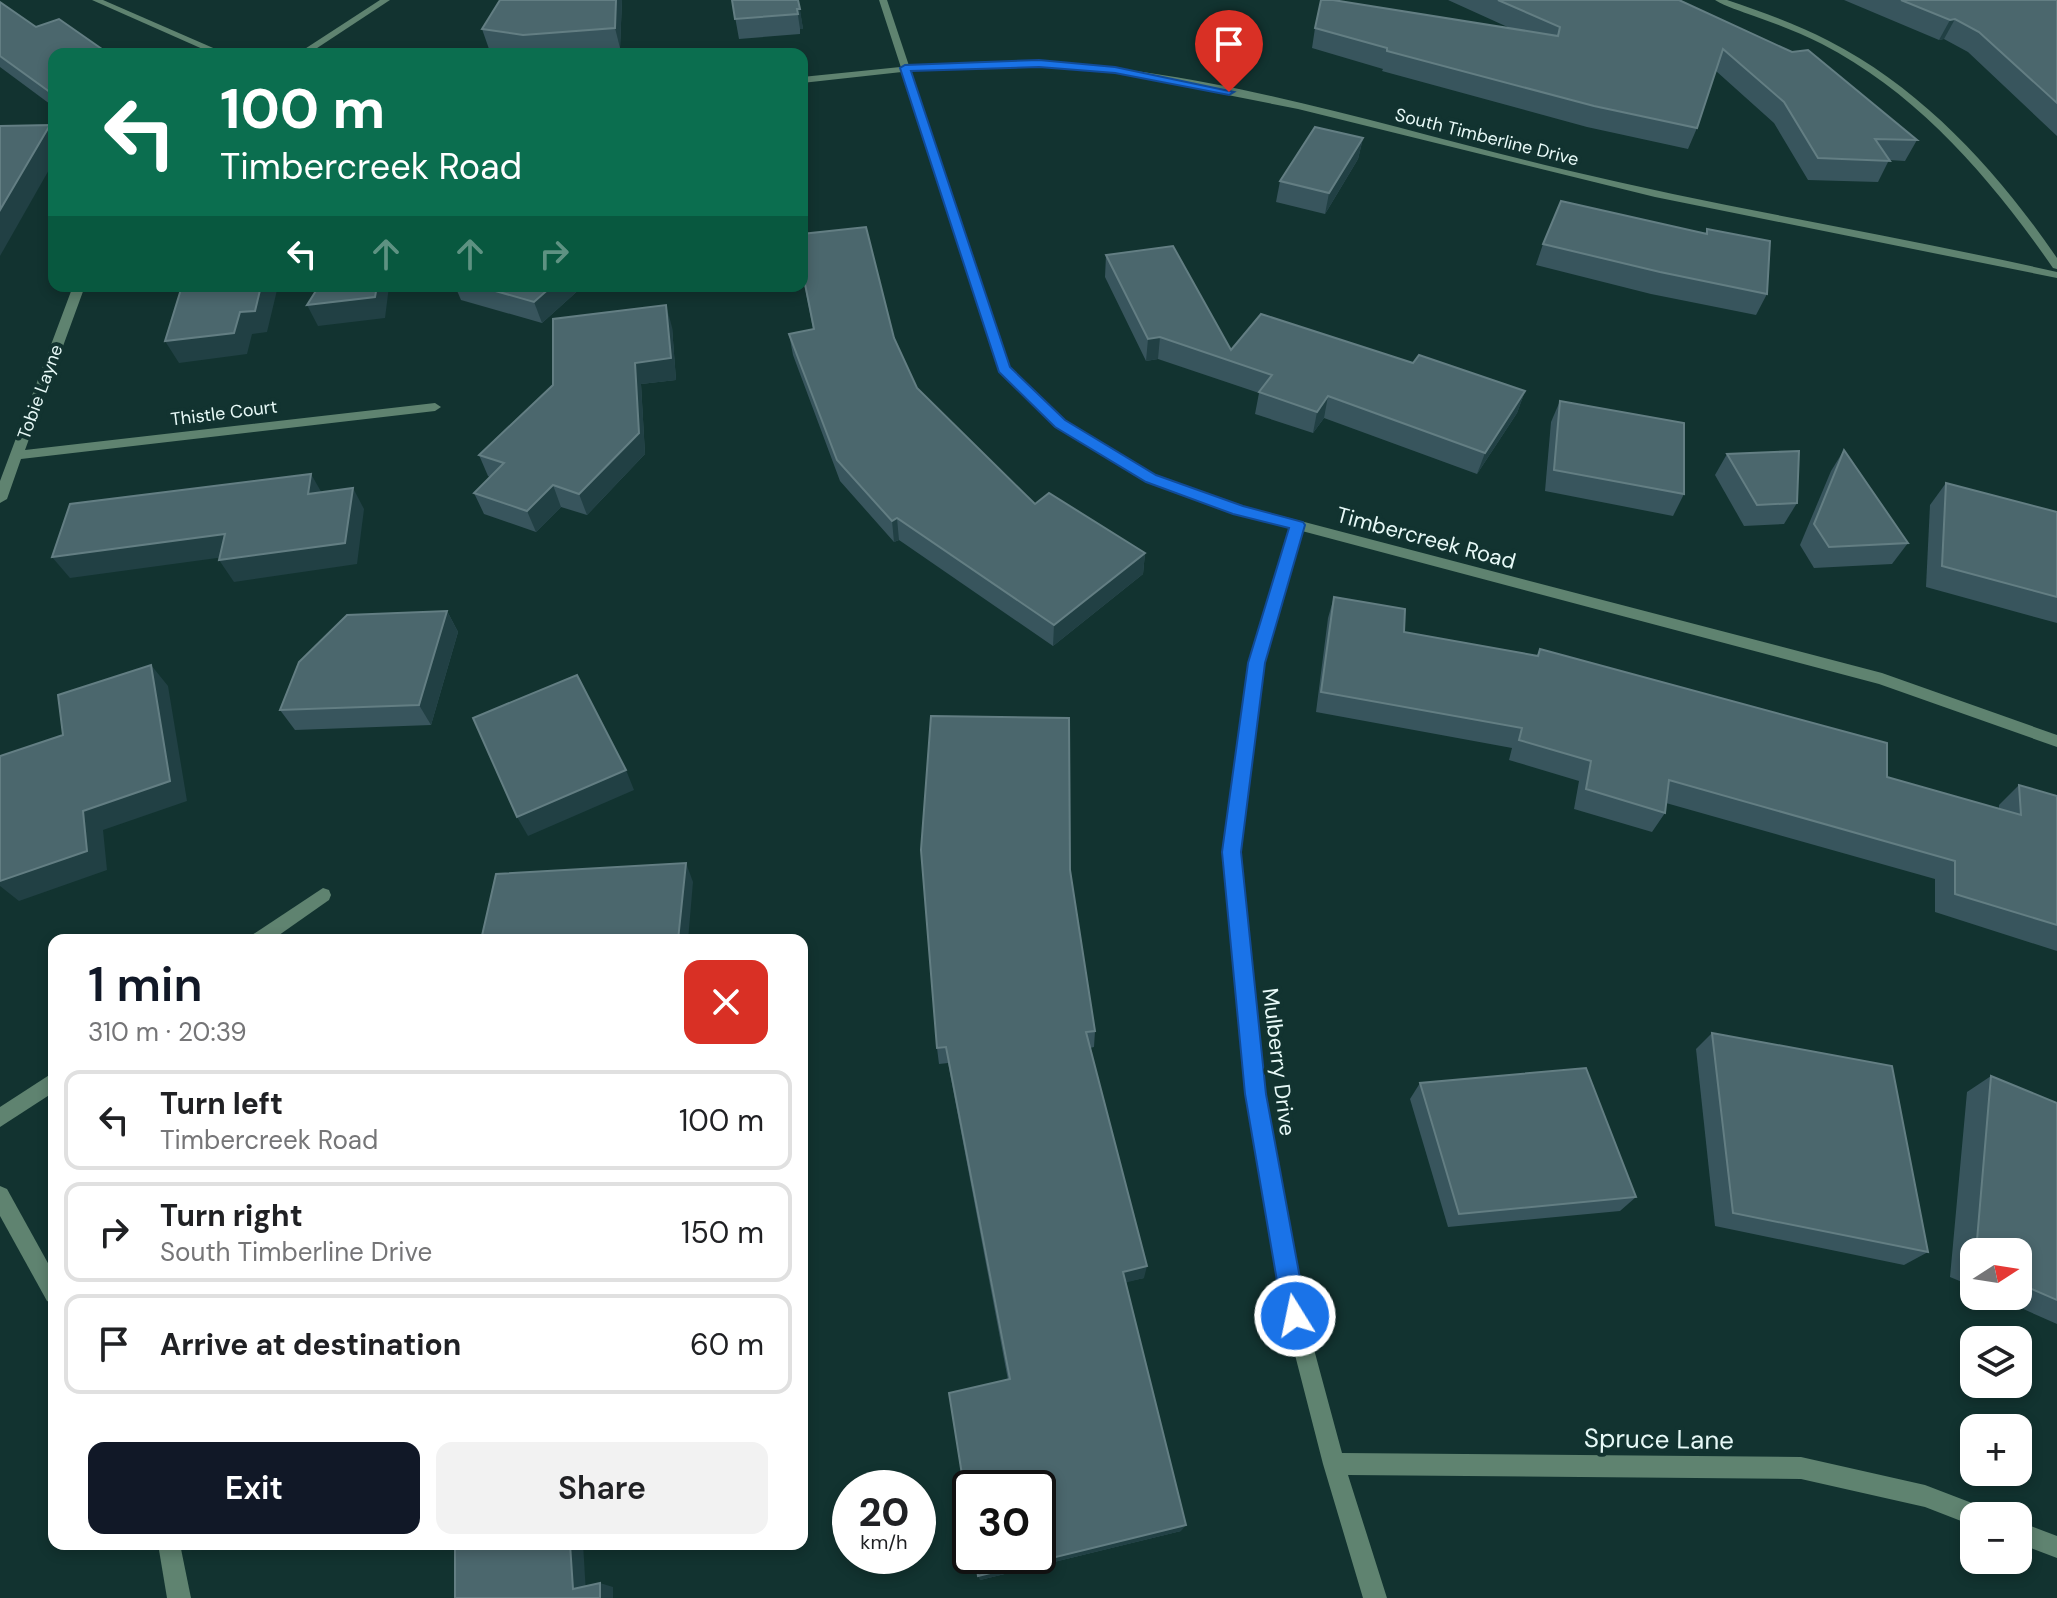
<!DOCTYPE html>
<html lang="en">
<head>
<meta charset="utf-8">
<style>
  :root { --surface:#fff; --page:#f2f2f2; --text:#202124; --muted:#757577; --line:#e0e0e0; --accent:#111827 }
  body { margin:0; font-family:"DM Sans",sans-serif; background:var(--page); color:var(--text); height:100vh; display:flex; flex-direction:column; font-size:30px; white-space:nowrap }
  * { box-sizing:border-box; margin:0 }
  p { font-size:26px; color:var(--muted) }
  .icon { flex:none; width:44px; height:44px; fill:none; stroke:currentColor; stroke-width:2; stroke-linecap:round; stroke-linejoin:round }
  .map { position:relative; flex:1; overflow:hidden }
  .drawer { position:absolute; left:48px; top:934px; width:760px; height:616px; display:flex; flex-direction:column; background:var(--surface); border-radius:16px; box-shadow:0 4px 12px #0003 }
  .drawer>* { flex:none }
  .top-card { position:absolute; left:48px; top:48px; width:760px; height:244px; border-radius:16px; box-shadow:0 4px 12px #0003; background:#0b6e4f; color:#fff; overflow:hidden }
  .needle { width:52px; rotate:78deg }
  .buttons { position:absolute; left:1960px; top:1238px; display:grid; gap:16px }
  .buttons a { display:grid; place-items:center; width:72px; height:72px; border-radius:16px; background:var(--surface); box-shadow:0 4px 12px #0003; font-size:40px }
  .speed { position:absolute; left:832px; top:1470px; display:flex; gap:16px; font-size:40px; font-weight:700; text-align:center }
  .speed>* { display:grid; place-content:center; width:104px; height:104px; border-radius:50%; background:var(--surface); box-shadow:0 4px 12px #0003; line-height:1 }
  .speed small { font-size:20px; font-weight:400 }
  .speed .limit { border:4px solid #111; border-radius:12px; background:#fff; color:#111 }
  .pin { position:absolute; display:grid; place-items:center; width:68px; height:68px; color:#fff; margin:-82px -34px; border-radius:50% 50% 50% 0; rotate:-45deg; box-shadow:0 0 8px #0007 }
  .pin .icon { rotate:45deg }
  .me { position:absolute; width:88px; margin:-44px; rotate:350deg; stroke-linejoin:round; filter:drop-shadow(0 0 6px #0008) }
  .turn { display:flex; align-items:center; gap:28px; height:168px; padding:0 40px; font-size:36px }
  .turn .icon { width:104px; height:104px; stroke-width:2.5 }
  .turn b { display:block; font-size:56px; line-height:68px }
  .lanes { display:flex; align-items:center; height:76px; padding:0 40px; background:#0003; justify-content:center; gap:40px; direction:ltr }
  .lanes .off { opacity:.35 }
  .round { display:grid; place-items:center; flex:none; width:84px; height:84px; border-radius:16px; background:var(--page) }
  .headline { display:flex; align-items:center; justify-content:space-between; height:136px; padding:0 40px }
  h1 { font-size:48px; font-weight:600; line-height:60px; color:var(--accent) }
  .button { display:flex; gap:16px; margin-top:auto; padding:16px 40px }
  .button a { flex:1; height:92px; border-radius:16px; background:var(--accent); color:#fff; font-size:32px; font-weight:600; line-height:92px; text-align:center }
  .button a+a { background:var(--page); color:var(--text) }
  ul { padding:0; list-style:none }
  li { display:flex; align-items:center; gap:24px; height:100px; margin:0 16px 12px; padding:0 24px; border:4px solid var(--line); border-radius:16px }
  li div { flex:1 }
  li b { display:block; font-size:30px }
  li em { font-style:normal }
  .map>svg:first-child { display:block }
</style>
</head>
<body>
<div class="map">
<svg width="2057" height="1598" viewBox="0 0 2057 1598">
  <rect width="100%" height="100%" fill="#123330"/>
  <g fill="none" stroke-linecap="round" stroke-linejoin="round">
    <!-- minor -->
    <g fill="#5f8370" fill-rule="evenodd">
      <polygon points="92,0 103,0 227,54 214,54"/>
      <polygon points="380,0 390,0 308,54 297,54"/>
      <path d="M 1715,0 L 1727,0 C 1762,12 1797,24 1829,41 C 1923,89 1998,172 2057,258 L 2057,269 L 2053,268 C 1992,180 1919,94 1822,44 C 1800,33 1777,24 1754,16 C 1741,11 1726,7 1715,0 Z"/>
      <path d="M 998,61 C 1192,61 1379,126 1566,170 C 1729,209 1894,235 2057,272 L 2057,278 L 1655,197 L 1298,109 L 1116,73 L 1077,68 L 998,66 L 920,70 L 802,83 L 802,77 L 920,65 Z"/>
      <polygon points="73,286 85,286 25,450 435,403 441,407 435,411 21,459 7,499 0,503 0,481"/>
      <polygon points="1298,520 1305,525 1264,663 1240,852 1265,1094 1305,1316 1342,1453 1801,1457 1925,1485 1985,1508 1988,1516 1974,1516 1974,1526 1925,1507 1801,1479 1348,1475 1387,1598 1363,1598 1323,1464 1285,1316 1247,1094 1224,852 1250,663 1291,525"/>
      <polygon points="323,888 329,890 331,895 329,900 272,940 249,940 252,935"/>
      <polygon points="54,1072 54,1092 0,1127 0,1107"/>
      <polygon points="0,1186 7,1189 54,1274 54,1304 47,1301 0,1216"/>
      <polygon points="2018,1521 2057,1536 2057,1558 2018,1543"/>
      <polygon points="158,1544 180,1544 191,1598 167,1598"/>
    </g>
    <!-- tertiary -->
    <polygon fill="#5f8370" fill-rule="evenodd" points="879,0 887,0 1010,368 1064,421 1156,475 1243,506 1882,673 2057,735 2057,747 1879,684 1234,513 1146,481 1056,427 1000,372"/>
  </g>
  <!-- wall -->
  <g fill="#38555d">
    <polygon points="500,0 622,0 620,48 549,54 520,54 489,49 482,29"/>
    <polygon points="732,0 798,0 803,29 800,29 800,34 739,39"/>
    <polygon points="1448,0 1679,0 1917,140 1905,161 1889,160 1878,182 1808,180 1774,123 1716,71 1697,128 1688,149 1587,127 1382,71 1383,69 1312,48 1315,28 1512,29"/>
    <polygon points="1844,0 2057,0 2057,136 1968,52 1944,39 1939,40"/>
    <polygon points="0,2 54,54 54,107 0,67"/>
    <polygon points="1363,138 1358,159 1325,214 1276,202 1280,181"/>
    <polygon points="1707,229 1767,294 1756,315 1651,294 1536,265 1543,244 1705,234"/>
    <polygon points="802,234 894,338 917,388 1035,504 1145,553 1143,574 1053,646 899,540 894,542 840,481 793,355 789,334 813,329 802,273"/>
    <polygon points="1106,255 1231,350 1413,363 1525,391 1517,413 1477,474 1324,418 1313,433 1255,414 1259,393 1158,359 1146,361 1105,277"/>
    <polygon points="455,286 583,286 542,323 461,300"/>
    <polygon points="672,327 676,380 641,384 645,454 587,515 561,507 536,532 484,514 474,493 490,477 488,476 479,455"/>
    <polygon points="1560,401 1684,494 1673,516 1545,491 1551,422"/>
    <polygon points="1844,450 1908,543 1892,564 1814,568 1800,545 1831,471"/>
    <polygon points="1727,454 1797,503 1784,524 1744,526 1715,475"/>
    <polygon points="1946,483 2057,512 2057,623 1926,587 1930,505"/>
    <polygon points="1334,597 1404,632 1537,656 1540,649 1887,777 1999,809 1999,805 2019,785 2057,796 2057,951 1935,912 1935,879 1666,803 1665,813 1652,832 1574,809 1579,781 1509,760 1512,748 1316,712 1328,618"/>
    <polygon points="447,611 458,632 431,725 295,730 280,710"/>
    <polygon points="1070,870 1095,1031 1094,1047 1090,1048 1144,1278 1125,1282 1181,1531 980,1580 1008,1380 948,1063 939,1064 937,1048"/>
    <polygon points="1712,1033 1928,1252 1904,1265 1715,1226 1696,1049"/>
    <polygon points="1991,1076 2057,1103 2057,1324 1994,1296 2018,1296 2018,1252 1974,1252 1974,1287 1950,1277 1967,1092"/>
    <polygon points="1420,1083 1636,1197 1620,1211 1448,1227 1410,1099"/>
  </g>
  <!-- shaded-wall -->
  <g fill="#214044">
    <polygon points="616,0 622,0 620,48 615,28"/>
    <polygon points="797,9 800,9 803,29 800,29"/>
    <polygon points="1955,19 1944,39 1939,40 1950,20"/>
    <polygon points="50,125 54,132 54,161 0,256 0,210"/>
    <polygon points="1363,138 1358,159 1325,214 1329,193"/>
    <polygon points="261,286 278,286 267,332 252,334 247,354 179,363 165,341 240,312"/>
    <polygon points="377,286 389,286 385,318 318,326 307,305"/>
    <polygon points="552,286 583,286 542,323 534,302"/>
    <polygon points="666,305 672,327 676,380 641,384 645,454 587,515 579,494 635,363"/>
    <polygon points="1160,337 1158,359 1146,361 1148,339"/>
    <polygon points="1525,391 1517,413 1477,474 1485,453"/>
    <polygon points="1328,396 1324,418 1313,433 1317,412"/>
    <polygon points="311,474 323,495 308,494"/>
    <polygon points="553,485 561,507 536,532 527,511"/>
    <polygon points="353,488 364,509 357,564 234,582 219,560"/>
    <polygon points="897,518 899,540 894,542 892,521"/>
    <polygon points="225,534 239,555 70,578 52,557"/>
    <polygon points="1145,553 1143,574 1053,646 1054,625"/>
    <polygon points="447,611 458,632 431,725 419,705"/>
    <polygon points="151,665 168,686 187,801 103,830 107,870 19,901 0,886 0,881 83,811"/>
    <polygon points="626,770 634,790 528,836 517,817"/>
    <polygon points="686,863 693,882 688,940 678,940"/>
    <polygon points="1147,1266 1144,1278 1120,1284 1123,1272"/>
    <polygon points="1186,1525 1181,1531 980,1580 978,1576"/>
    <polygon points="570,1544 583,1544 586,1593 573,1589"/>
    <polygon points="600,1583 613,1587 613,1598 600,1598"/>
  </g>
  <!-- building -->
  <g fill="#4b676d" stroke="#637e83" stroke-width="2">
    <polygon points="500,0 616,0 615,28 523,35 482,29"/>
    <polygon points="732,0 798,0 800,9 797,9 798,14 735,19"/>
    <polygon points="1321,0 1333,0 1558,36 1560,27 1498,0 1679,0 1792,52 1808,50 1917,140 1875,139 1890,161 1818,158 1784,102 1723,49 1697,128 1594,106 1387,51 1387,48 1315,28"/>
    <polygon points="1901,0 2057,0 2057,103 1979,32 1955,19 1950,20"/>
    <polygon points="0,2 36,27 59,19 109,54 54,54 54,95 0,56"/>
    <polygon points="50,125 0,210 0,126"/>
    <polygon points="1315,127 1363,138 1329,193 1280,181"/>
    <polygon points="1561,201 1707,234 1707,229 1770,241 1767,294 1660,272 1543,244"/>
    <polygon points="866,227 894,338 917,388 1035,504 1049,493 1145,553 1054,625 897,518 892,521 837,460 789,334 814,329 802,269 802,234"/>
    <polygon points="1173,246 1231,350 1261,314 1413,363 1419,355 1525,391 1485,453 1328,396 1317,412 1259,392 1272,375 1160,337 1148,339 1106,255"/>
    <polygon points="182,286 261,286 255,311 240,312 234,333 165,341"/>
    <polygon points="319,286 377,286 375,297 307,305"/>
    <polygon points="478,286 552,286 534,302"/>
    <polygon points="666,305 671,358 635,363 639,433 579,494 553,485 527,511 474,493 504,463 479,455 553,385 553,319"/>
    <polygon points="1560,401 1684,423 1684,494 1554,470"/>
    <polygon points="1844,450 1908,543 1829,547 1814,524"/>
    <polygon points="1799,451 1797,503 1757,505 1727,454"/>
    <polygon points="311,474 308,494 353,488 345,543 219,560 225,534 52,557 70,504"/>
    <polygon points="1946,483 2057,512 2057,597 1942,566"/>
    <polygon points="1334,597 1405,609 1404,632 1538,656 1540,649 1887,743 1887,777 2021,815 2019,785 2057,796 2057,925 1955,894 1955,861 1669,780 1665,813 1586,789 1591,761 1519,740 1522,728 1321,692"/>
    <polygon points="447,611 419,705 280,710 299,662 347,615"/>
    <polygon points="151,665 170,781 83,811 87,851 0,881 0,756 63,735 58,695"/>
    <polygon points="577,675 626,770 517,817 473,718"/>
    <polygon points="931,716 1069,718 1070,870 1095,1031 1086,1032 1147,1266 1123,1272 1186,1525 978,1576 975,1556 1038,1556 1038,1488 970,1488 970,1525 949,1393 1010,1379 946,1047 937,1048 921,850"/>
    <polygon points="686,863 678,940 481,940 496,874"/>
    <polygon points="1712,1033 1892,1066 1928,1252 1733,1213"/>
    <polygon points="1586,1068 1636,1197 1459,1214 1420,1083"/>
    <polygon points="1991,1076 2057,1103 2057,1300 2018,1283 2018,1252 1976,1252"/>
    <polygon points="455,1544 570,1544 573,1589 600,1583 600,1598 455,1598"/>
  </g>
  <!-- route -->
  <polygon fill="#1a73e8" stroke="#114b97" stroke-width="2" points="1039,60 1115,67 1234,92 1229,95 1115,73 1039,67 911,71 1010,367 1065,420 1156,475 1243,506 1303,522 1305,525 1265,663 1241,852 1266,1094 1307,1316 1303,1324 1295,1327 1286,1324 1283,1316 1245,1094 1222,852 1248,663 1289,528 1233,514 1146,482 1055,427 999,372 900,68 905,65"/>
  <g text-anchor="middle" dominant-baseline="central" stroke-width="8" stroke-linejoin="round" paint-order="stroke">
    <!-- far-street labels -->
    <g font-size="18" fill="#e7f9f7" stroke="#123330">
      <text transform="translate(1487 137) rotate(14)">South Timberline Drive</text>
      <text transform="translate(40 392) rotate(-70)">Tobie Layne</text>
      <text transform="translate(224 413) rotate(-7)">Thistle Court</text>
    </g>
    <!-- street labels -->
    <g font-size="22" fill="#e7f9f7" stroke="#123330">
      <text transform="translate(1426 538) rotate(15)">Timbercreek Road</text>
      <text transform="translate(1279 1062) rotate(83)">Mulberry Drive</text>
    </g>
    <!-- near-street labels -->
    <g font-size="26" fill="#e7f9f7" stroke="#123330">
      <text transform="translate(1659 1439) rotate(1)">Spruce Lane</text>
    </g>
  </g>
</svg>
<div class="buttons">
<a><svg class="needle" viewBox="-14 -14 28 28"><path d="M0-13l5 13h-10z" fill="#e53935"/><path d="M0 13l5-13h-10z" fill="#757577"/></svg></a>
<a><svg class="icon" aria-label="layers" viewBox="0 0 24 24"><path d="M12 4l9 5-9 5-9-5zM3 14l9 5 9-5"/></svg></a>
<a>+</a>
<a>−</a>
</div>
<div class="speed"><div>20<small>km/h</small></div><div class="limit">30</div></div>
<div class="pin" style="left:1229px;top:92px;background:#d93025"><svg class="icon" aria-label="arrive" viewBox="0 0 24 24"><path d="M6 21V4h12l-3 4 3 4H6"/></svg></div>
<svg class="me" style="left:1295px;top:1316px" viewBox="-20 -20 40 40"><circle r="17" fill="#1a73e8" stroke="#fff" stroke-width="3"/><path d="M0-11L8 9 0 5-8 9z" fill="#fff"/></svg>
<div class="top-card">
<div class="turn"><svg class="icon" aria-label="left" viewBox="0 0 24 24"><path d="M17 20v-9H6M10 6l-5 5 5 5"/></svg><div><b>100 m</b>Timbercreek Road</div></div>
<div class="lanes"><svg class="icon" aria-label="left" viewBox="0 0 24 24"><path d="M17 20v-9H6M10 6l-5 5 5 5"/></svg><svg class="icon off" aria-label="ahead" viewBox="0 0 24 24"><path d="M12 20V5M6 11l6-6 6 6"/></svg><svg class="icon off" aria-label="ahead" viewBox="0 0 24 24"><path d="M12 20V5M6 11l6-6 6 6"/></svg><svg class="icon off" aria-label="right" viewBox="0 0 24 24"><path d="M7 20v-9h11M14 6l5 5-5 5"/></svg></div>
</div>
<section class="drawer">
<div class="headline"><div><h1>1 min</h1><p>310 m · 20:39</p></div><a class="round" style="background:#d93025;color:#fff"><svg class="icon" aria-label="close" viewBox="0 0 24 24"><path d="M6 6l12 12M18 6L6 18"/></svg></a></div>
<ul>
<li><svg class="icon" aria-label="left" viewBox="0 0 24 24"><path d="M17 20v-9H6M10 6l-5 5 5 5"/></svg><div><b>Turn left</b><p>Timbercreek Road</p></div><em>100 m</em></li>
<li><svg class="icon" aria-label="right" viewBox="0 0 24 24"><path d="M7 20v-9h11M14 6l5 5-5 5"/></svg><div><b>Turn right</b><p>South Timberline Drive</p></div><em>150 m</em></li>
<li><svg class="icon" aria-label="arrive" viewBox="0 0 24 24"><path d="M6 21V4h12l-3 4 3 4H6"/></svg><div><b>Arrive at destination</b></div><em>60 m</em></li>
</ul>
<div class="button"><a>Exit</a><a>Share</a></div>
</section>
</div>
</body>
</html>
